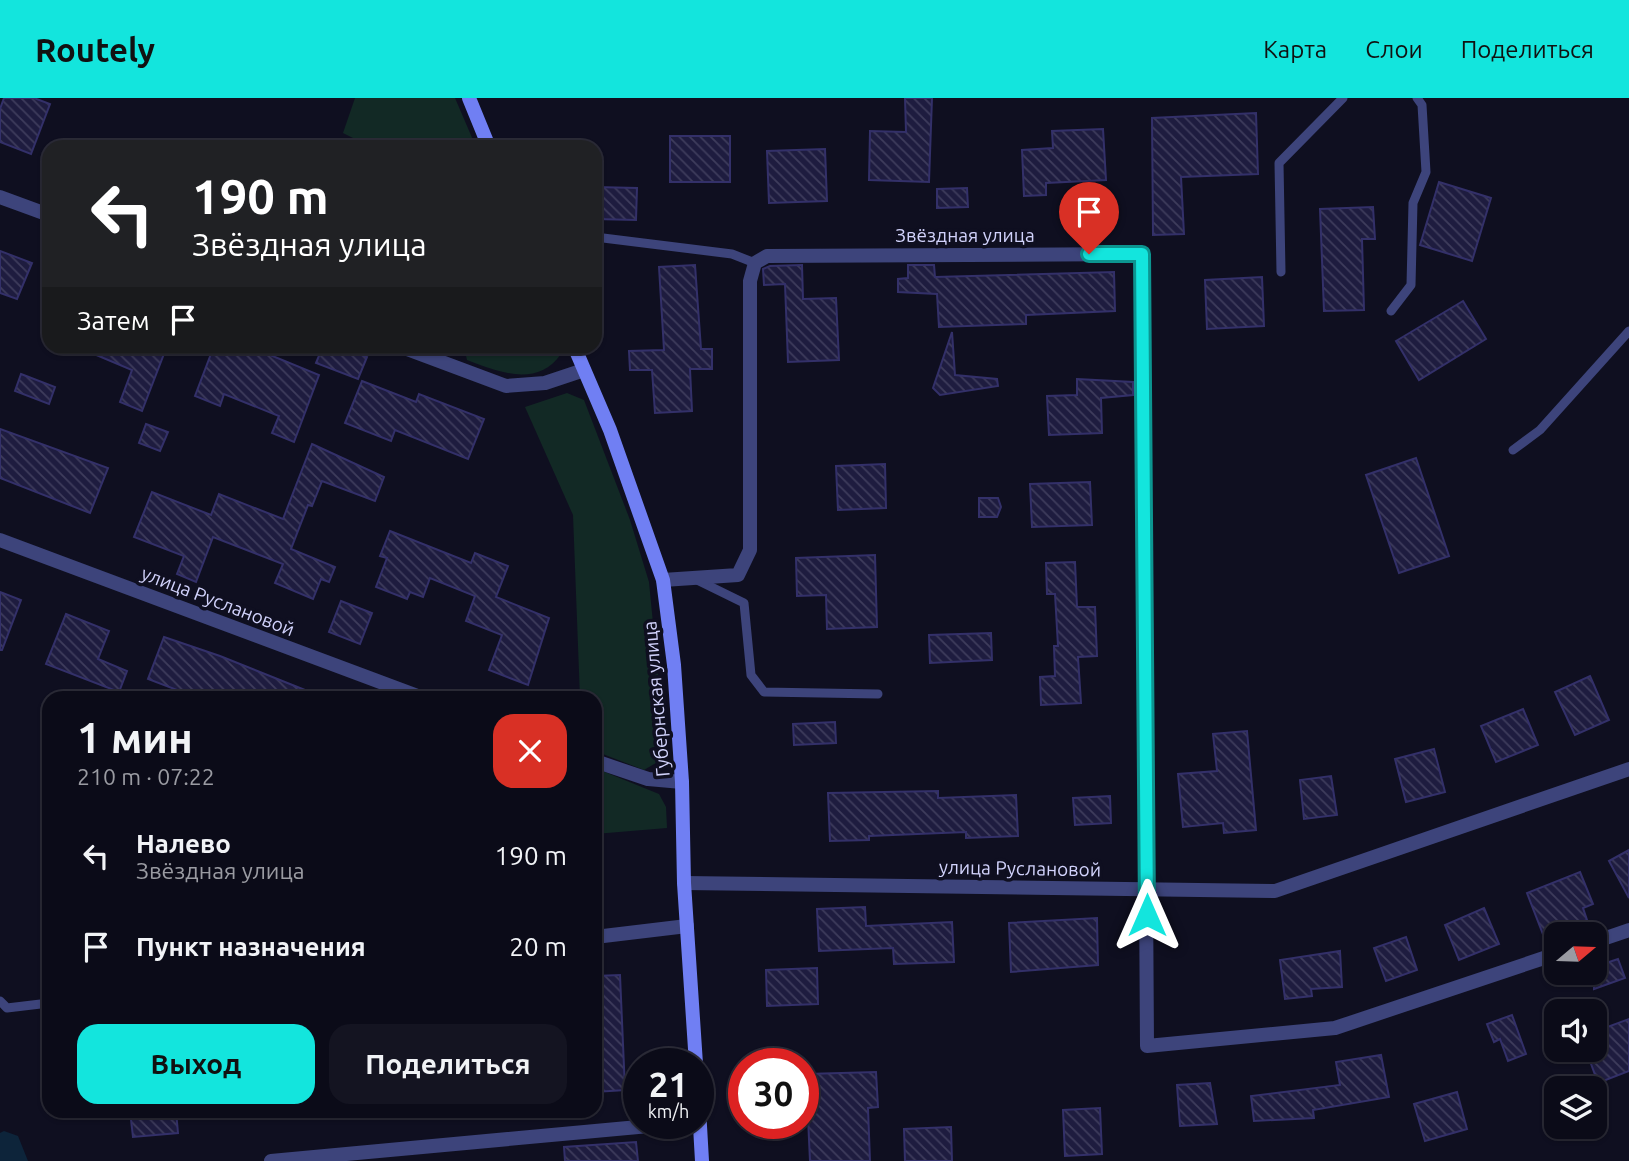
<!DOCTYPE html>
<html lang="ru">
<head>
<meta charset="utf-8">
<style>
  :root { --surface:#0b0b18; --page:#141421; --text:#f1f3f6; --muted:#9a9ba2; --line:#2b2b37; --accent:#13e5dd }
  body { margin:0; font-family:Ubuntu,sans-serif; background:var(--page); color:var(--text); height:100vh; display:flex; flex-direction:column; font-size:26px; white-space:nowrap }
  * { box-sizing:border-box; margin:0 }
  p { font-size:23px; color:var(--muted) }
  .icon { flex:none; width:38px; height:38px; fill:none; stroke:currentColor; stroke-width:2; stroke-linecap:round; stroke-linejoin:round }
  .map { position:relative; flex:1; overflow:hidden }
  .details { position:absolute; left:42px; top:593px; width:560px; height:427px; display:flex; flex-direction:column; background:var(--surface); border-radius:21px; box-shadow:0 2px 5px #0004,0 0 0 2px var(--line) }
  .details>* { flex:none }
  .top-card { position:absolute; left:42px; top:42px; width:560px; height:214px; border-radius:21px; box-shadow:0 2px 5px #0004,0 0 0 2px var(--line); background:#202124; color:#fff; overflow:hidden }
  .needle { width:46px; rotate:71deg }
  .controls { position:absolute; left:1544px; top:824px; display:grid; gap:14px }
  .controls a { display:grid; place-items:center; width:63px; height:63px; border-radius:14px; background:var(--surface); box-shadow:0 2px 5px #0004,0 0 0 2px var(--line); font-size:35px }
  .speed { position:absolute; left:623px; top:950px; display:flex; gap:14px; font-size:35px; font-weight:700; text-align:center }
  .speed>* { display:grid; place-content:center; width:91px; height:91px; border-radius:50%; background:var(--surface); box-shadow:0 2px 5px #0004,0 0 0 2px var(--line); line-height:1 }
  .speed small { font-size:18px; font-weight:400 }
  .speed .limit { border:10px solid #d22; background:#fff; color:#111 }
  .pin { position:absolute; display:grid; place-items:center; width:60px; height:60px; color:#fff; margin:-72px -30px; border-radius:50% 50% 50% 0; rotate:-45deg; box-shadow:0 0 7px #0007 }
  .pin .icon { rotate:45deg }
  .me { position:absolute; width:77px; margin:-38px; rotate:0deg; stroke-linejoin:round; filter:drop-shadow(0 0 5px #0008) }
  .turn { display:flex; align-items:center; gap:24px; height:147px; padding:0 35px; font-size:32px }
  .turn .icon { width:91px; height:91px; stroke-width:2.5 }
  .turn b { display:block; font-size:49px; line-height:60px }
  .then { display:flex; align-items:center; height:66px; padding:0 35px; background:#0003; gap:14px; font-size:26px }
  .round { display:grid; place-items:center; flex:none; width:74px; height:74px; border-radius:21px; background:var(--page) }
  .summary { display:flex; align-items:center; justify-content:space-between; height:119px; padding:0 35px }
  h1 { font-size:42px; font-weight:600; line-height:52px }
  .button { display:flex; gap:14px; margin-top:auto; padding:14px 35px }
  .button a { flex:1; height:80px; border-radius:21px; background:var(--accent); color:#111; font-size:28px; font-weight:600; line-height:80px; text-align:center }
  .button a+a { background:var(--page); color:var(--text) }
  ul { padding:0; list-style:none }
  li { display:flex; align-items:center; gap:21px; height:91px; padding:0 35px }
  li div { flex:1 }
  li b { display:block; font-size:26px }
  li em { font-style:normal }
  header { display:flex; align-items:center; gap:42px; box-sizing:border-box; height:98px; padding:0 35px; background:var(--accent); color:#111 }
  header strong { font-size:33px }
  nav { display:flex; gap:38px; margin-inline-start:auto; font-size:24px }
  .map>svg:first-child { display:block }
</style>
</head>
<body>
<header>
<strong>Routely</strong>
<nav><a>Карта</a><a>Слои</a><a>Поделиться</a></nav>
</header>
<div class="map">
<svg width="1629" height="1063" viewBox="0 0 1629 1063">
  <defs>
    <pattern id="building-back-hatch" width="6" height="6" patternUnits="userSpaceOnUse" patternTransform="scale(1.75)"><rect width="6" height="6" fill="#1e1c3f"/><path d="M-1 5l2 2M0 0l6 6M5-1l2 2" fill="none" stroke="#3e3c5c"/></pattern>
  </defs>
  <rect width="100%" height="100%" fill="#0f0f20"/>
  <!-- green -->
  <g fill="#122925">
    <polygon points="355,0 455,0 476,49 371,49 343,35"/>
    <path d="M 464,249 L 558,249 L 561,256 C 537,290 499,274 467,262 Z"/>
    <polygon points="567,295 584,302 630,422 649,484 666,659 644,672 595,653 595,600 580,600 573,417 525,309"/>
    <polygon points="595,670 659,696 666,709 667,730 595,736"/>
  </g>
  <!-- water -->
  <polygon fill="#0d243a" points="4,1033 18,1038 28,1063 0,1063 0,1035"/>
  <!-- building -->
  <g fill="url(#building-back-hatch)" stroke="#333069" stroke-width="2">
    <polygon points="4,0 34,0 50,6 31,56 0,44 0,11"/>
    <polygon points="905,0 932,0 929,84 869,82 870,33 906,34"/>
    <polygon points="1256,15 1258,76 1181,79 1184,136 1153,137 1152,20"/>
    <polygon points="1103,31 1106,82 1046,85 1046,97 1024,98 1022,52 1053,50 1052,33"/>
    <rect x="670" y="38" width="60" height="46"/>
    <polygon points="825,51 827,103 769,105 767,53"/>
    <polygon points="1439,84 1491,100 1472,163 1420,147"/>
    <polygon points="595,89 637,90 636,122 595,121"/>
    <polygon points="967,90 968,109 937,110 937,91"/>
    <polygon points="1373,109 1375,141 1362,141 1364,212 1324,213 1320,111"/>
    <polygon points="0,153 32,165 17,201 0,195"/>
    <polygon points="695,167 701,251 712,251 712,271 690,271 692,313 655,315 652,272 630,272 629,253 664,252 659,169"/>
    <polygon points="802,167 803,201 836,200 839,262 788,264 785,186 764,187 763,171 770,168"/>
    <polygon points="908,167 934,167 935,179 1114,174 1115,213 1026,217 1026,226 939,229 937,196 898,194 898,181 908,180"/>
    <polygon points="1262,179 1264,228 1207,231 1205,182"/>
    <polygon points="1463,203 1486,241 1419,282 1396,243"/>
    <polygon points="952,234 955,277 997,281 998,288 940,297 933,290"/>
    <polygon points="75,248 167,248 142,313 120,304 132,272"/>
    <polygon points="214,248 248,248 319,277 294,344 272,335 279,318 224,296 220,308 195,298"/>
    <polygon points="323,248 340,248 367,259 358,281 316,265"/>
    <polygon points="21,276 55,289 49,306 15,293"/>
    <polygon points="1077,281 1133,284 1133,297 1101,300 1102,335 1049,337 1047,298 1077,297"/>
    <polygon points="362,283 416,304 419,296 484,321 468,361 395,332 391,343 345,325"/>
    <polygon points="146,326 168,334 160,353 139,345"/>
    <polygon points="0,331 108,370 90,415 0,380"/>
    <polygon points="312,346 384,379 375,403 322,383 312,408 308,407 291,451 335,469 329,484 321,481 313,501 275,485 283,466 213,439 196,484 177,476 184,458 134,439 152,394 211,417 219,396 283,421"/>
    <polygon points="1416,360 1449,458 1399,475 1366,377"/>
    <polygon points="885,366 886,410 838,412 836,368"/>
    <polygon points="1090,384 1092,427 1032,429 1030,386"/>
    <polygon points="979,400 998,400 1001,409 997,419 979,419"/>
    <polygon points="390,433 471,465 475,455 508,468 496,499 549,520 528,587 489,572 502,537 466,523 475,498 430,480 423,499 410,494 407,501 376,489 387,460 380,458"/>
    <polygon points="875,457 877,529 827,531 826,497 797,498 796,460"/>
    <polygon points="1075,464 1077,509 1095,509 1097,558 1078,559 1081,605 1041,607 1040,579 1055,578 1054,548 1058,548 1055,496 1047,496 1046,465"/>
    <polygon points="0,494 21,502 2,552 0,552"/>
    <polygon points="341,503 372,515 360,546 329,534"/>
    <polygon points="66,516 109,533 98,561 127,573 119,594 46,566"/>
    <polygon points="991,535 992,562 930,565 929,537"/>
    <polygon points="164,539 220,558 325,600 198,600 148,581"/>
    <polygon points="1590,578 1609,622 1575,637 1555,594"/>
    <polygon points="1523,611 1538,647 1496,664 1481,628"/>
    <polygon points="835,624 836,645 794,647 793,626"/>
    <polygon points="1247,633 1256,732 1224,735 1223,725 1183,729 1178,676 1217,673 1213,636"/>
    <polygon points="1434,651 1445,694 1406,704 1395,661"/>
    <polygon points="1331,678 1337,717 1304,721 1300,682"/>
    <polygon points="938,693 938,700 1016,697 1018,738 966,740 966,734 869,738 869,742 830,743 828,695"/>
    <polygon points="1110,698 1111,725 1075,727 1073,700"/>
    <polygon points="1629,752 1629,800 1609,763"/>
    <polygon points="1580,774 1593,806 1583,810 1587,822 1544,839 1527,795"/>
    <polygon points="865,809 866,828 952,824 954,864 894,866 893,850 819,853 817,811"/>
    <polygon points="1484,810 1499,846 1459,862 1445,827"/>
    <polygon points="1097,820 1098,867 1011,874 1009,825"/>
    <polygon points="1406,839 1417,872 1386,883 1374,850"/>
    <polygon points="1340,853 1342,889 1311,891 1312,898 1285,901 1280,862"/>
    <polygon points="1618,861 1625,880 1594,891 1594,869"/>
    <polygon points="817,870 818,906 767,908 766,872"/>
    <polygon points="620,877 625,992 595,994 595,878"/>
    <polygon points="1512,917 1526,956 1508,963 1500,941 1494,944 1487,926"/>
    <polygon points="1629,921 1629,973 1598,985 1586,952 1594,952 1594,934"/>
    <polygon points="1381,957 1389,999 1313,1012 1314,1020 1254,1023 1251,998 1340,987 1336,964"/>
    <polygon points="876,974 878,1009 868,1010 870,1063 810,1063 806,976"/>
    <polygon points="1210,985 1217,1026 1180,1028 1177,987"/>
    <polygon points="1457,994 1467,1031 1425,1043 1414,1006"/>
    <polygon points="1100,1010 1102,1056 1065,1058 1063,1012"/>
    <polygon points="130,1013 176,1013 178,1035 133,1039"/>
    <polygon points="951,1029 952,1063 905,1063 904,1031"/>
    <polygon points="636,1044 638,1063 565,1063 564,1049"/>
  </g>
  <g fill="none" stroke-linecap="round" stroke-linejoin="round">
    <!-- lane -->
    <g stroke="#3d447b" stroke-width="9">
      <polyline points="595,139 732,156 755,165"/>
      <polyline points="1281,174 1279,65 1343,0"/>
      <polyline points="1391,213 1411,187 1413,105 1426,74 1422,7 1417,0"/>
      <polyline points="1513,352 1540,332 1629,233"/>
      <polyline points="695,481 744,505 751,577 764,594 878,596"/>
      <polyline points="0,903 7,910 49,905"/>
    </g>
    <!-- street -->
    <g stroke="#3d447b" stroke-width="14">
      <polyline points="0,99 49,117"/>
      <polyline points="399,248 506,288 545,285 584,272"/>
      <polyline points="0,442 423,600"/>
      <polyline points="663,482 738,477 750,452 750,183 755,165 767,158 1142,156 1147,948 1335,930 1556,856"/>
      <polyline points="595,663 648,681 682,684"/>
      <polyline points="684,785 1275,793 1629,671"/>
      <polyline points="595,839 687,828"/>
      <polyline points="1594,844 1629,832"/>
      <polyline points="271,1063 671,1026"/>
    </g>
    <!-- secondary -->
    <g stroke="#707ff3" stroke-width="14">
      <polyline points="469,0 489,49"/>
      <polyline points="574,248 610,332 663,482 674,567 682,684 684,785 696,966"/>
      <polyline points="698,993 702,1063"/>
    </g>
  </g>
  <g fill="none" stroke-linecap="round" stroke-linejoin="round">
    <defs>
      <polyline id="route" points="1089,156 1142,156 1147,817"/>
    </defs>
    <!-- route casing -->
    <use href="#route" stroke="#0c9590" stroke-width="18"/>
    <!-- route -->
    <use href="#route" stroke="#13e5dd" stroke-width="12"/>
  </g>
  <g text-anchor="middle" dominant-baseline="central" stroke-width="7" stroke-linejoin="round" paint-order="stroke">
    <!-- street labels -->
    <g font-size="19" fill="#d1d2fb" stroke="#0f0f20">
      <text x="965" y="137">Звёздная улица</text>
      <text transform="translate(218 503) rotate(21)">улица Руслановой</text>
      <text transform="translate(656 601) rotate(-95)">Губернская улица</text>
      <text transform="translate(1020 770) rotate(1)">улица Руслановой</text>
    </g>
  </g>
</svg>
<div class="controls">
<a><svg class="needle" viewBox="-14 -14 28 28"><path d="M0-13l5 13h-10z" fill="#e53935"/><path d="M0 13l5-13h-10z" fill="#9a9ba2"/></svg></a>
<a><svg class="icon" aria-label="sound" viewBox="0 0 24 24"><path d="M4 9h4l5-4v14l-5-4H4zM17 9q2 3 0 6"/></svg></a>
<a><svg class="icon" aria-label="layers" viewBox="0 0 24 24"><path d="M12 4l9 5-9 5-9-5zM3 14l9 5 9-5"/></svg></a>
</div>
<div class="speed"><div>21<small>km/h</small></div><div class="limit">30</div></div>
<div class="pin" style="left:1089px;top:156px;background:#d93025"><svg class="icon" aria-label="arrive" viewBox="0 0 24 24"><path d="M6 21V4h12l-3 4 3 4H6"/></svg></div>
<svg class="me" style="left:1147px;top:817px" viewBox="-20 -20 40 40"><path d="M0-17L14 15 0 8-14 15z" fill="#13e5dd" stroke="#fff" stroke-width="4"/></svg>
<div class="top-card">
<div class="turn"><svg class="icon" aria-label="left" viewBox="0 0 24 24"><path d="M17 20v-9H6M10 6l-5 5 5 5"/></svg><div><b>190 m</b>Звёздная улица</div></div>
<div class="then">Затем<svg class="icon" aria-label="arrive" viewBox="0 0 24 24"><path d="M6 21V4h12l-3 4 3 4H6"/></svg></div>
</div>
<section class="details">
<div class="summary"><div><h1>1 мин</h1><p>210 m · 07:22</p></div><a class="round" style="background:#d93025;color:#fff"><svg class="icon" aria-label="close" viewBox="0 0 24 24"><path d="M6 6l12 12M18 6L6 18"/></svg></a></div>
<ul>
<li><svg class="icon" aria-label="left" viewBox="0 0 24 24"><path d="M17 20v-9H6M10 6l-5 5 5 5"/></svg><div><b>Налево</b><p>Звёздная улица</p></div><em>190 m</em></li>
<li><svg class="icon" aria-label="arrive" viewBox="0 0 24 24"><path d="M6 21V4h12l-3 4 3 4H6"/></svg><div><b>Пункт назначения</b></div><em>20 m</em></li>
</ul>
<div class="button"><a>Выход</a><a>Поделиться</a></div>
</section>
</div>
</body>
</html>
